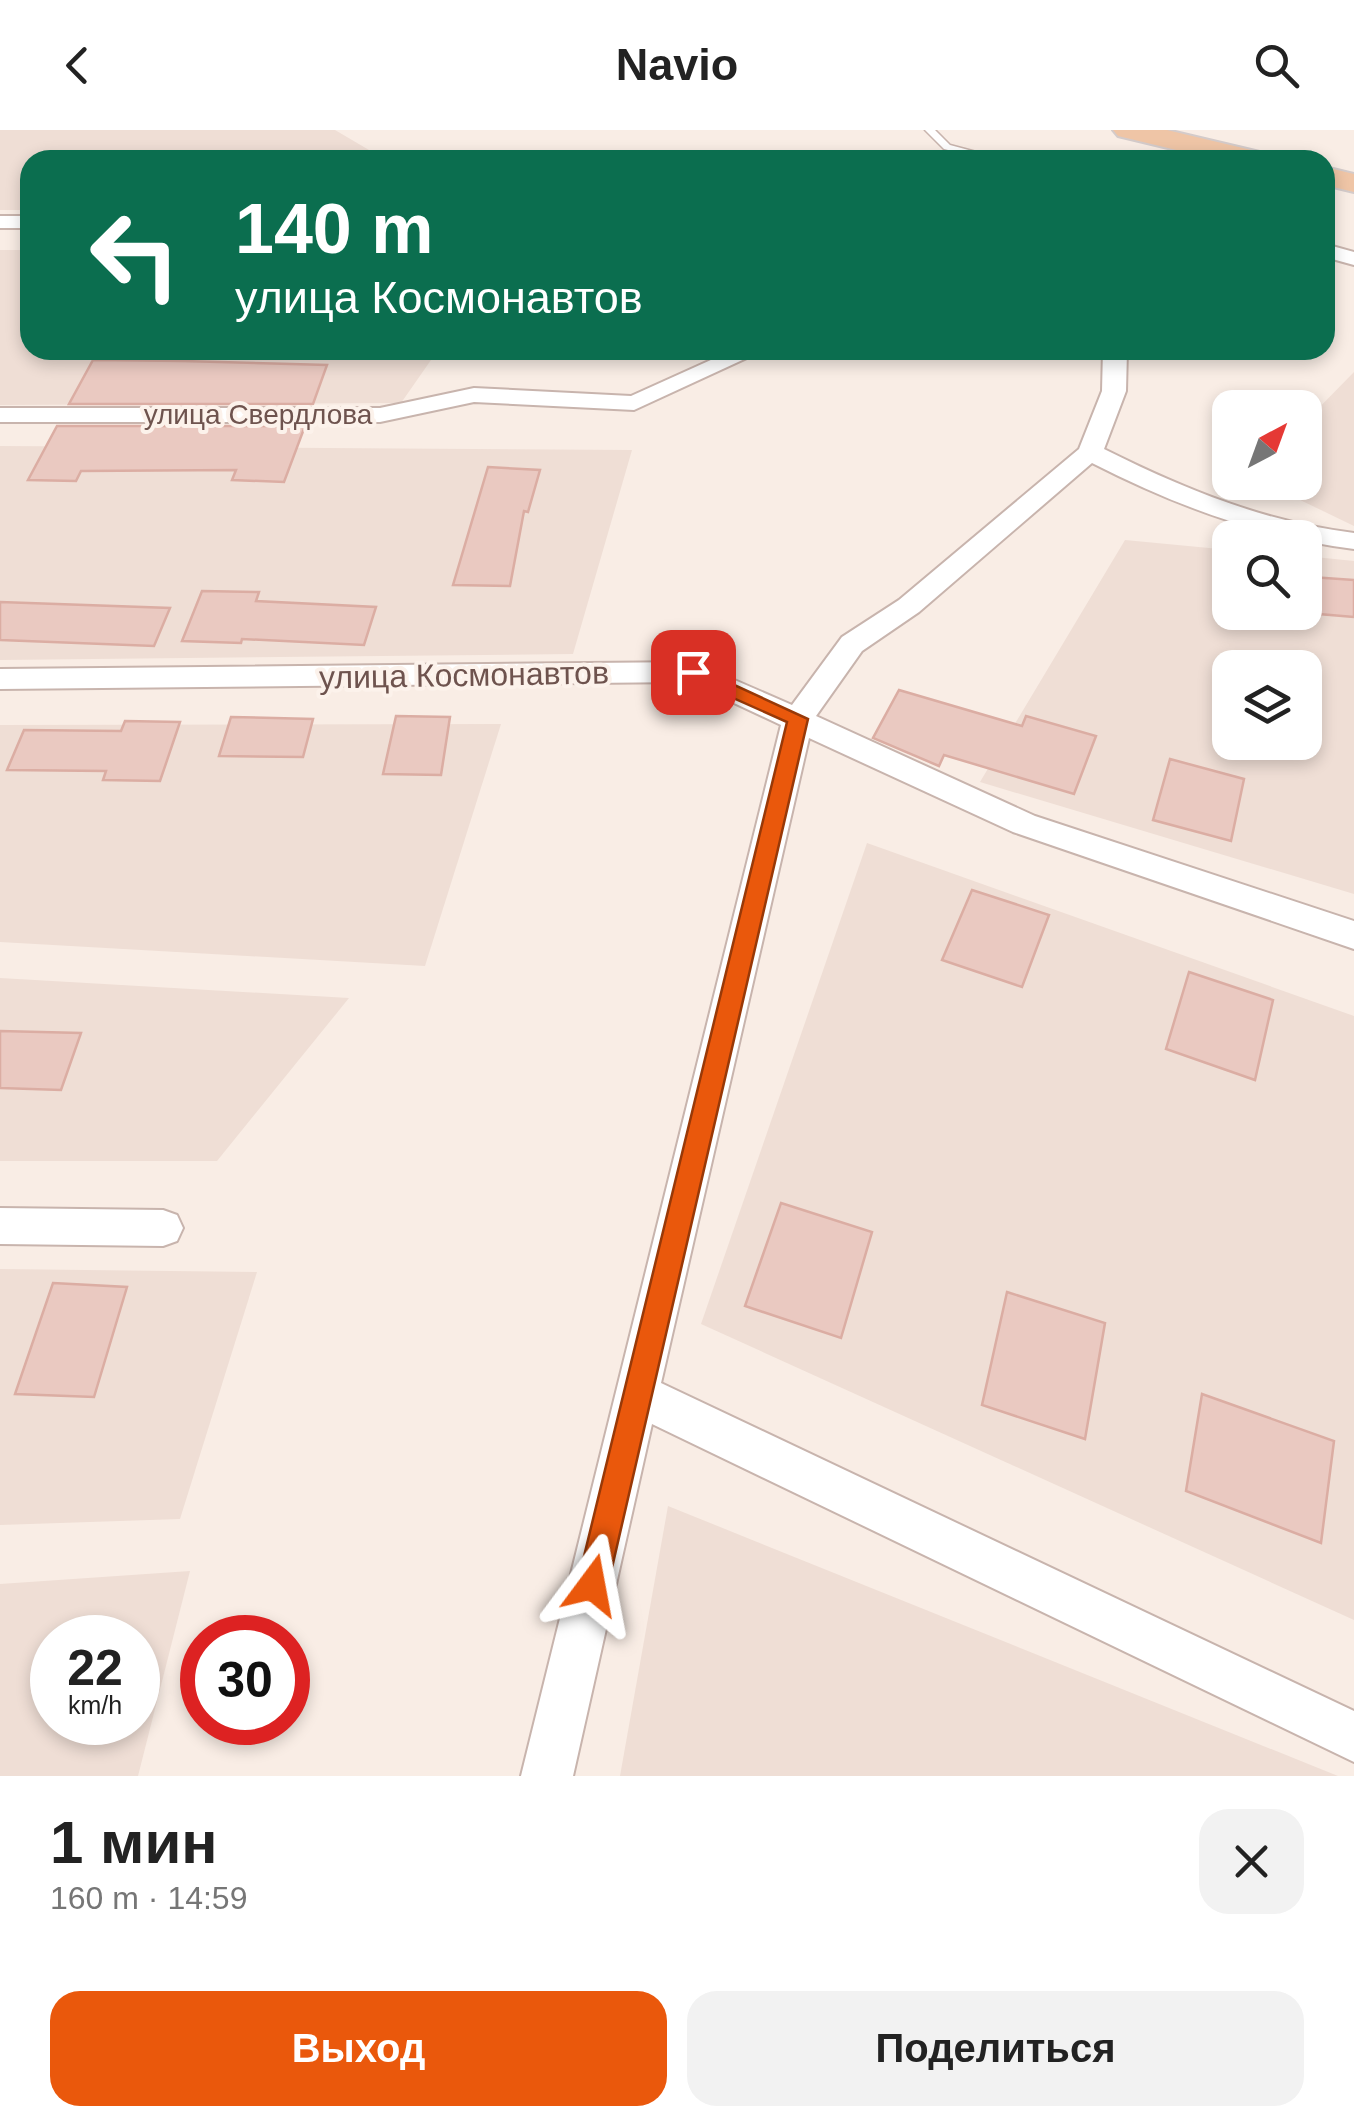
<!DOCTYPE html>
<html lang="ru">
<head>
<meta charset="utf-8">
<style>
  :root { --surface:#fff; --page:#f2f2f2; --text:#222; --muted:#767676; --accent:#ea580c }
  body { margin:0; font-family:Arial,sans-serif; background:var(--page); color:var(--text); height:100vh; display:flex; flex-direction:column; font-size:38px; white-space:nowrap }
  * { box-sizing:border-box; margin:0 }
  p { font-size:32px; color:var(--muted) }
  .icon { flex:none; width:55px; height:55px; fill:none; stroke:currentColor; stroke-width:2; stroke-linecap:round; stroke-linejoin:round }
  .map { position:relative; height:1646px; overflow:hidden }
  .sheet { display:flex; flex-direction:column; background:var(--surface); flex:1 }
  .sheet>* { flex:none }
  .banner { position:absolute; left:20px; top:20px; width:1315px; height:210px; border-radius:30px; box-shadow:0 5px 15px #0003; background:#0b6e4f; color:#fff; overflow:hidden }
  .needle { width:65px; rotate:41deg }
  .fabs { position:absolute; left:1212px; top:260px; display:grid; gap:20px }
  .fabs a { display:grid; place-items:center; width:110px; height:110px; border-radius:20px; background:var(--surface); box-shadow:0 5px 15px #0003; font-size:50px }
  .speed { position:absolute; left:30px; top:1485px; display:flex; gap:20px; font-size:50px; font-weight:700; text-align:center }
  .speed>* { display:grid; place-content:center; width:130px; height:130px; border-radius:50%; background:var(--surface); box-shadow:0 5px 15px #0003; line-height:1 }
  .speed small { font-size:25px; font-weight:400 }
  .speed .limit { border:15px solid #d22; background:#fff; color:#111 }
  .pin { position:absolute; display:grid; place-items:center; width:85px; height:85px; color:#fff; margin:-42px; border-radius:20px; box-shadow:0 5px 15px #0006 }
  .me { position:absolute; width:110px; margin:-55px; rotate:13deg; stroke-linejoin:round; filter:drop-shadow(0 0 8px #0008) }
  .turn { display:flex; align-items:center; gap:35px; height:210px; padding:0 50px; font-size:45px }
  .turn .icon { width:130px; height:130px; stroke-width:2.5 }
  .turn b { display:block; font-size:70px; line-height:85px }
  .round { display:grid; place-items:center; flex:none; width:105px; height:105px; border-radius:30px; background:var(--page) }
  .head { display:flex; align-items:center; justify-content:space-between; height:170px; padding:0 50px }
  h1 { font-size:60px; font-weight:700; line-height:75px }
  .button { display:flex; gap:20px; margin-top:auto; padding:20px 50px }
  .button a { flex:1; height:115px; border-radius:30px; background:var(--accent); color:#fff; font-size:40px; font-weight:700; line-height:115px; text-align:center }
  .button a+a { background:var(--page); color:var(--text) }
  header { display:flex; justify-content:space-between; align-items:center; height:130px; padding:0 50px; background:var(--surface); font-size:45px; font-weight:700 }
  .map>svg:first-child { display:block }
</style>
</head>
<body>
<header><svg class="icon" aria-label="back" viewBox="0 0 24 24"><path d="M15 5l-7 7 7 7"/></svg>Navio<svg class="icon" aria-label="search" viewBox="0 0 24 24"><circle cx="10" cy="10" r="6"/><path d="M15 15l6 6"/></svg></header>
<div class="map">
<svg width="1354" height="1646" viewBox="0 0 1354 1646">
  <rect width="100%" height="100%" fill="#f9ede5"/>
  <!-- residential -->
  <g fill="#efded5" fill-rule="evenodd">
    <polygon points="0,0 335,0 386,30 30,30 30,80 0,80"/>
    <polygon points="0,120 30,120 30,220 438,220 401,273 0,275"/>
    <polygon points="1354,242 1354,396 1265,353 1305,352 1305,292"/>
    <polygon points="0,316 632,320 573,524 0,530"/>
    <path d="M 1125,410 L 1230,420 L 1230,482 L 1305,482 L 1305,426 L 1354,431 L 1354,764 L 980,652 ZM 1230,538 L 1305,538 L 1305,612 L 1230,612 Z"/>
    <polygon points="501,594 425,836 0,812 0,595"/>
    <polygon points="867,713 1354,886 1354,1490 701,1194"/>
    <polygon points="0,848 349,868 217,1031 0,1031"/>
    <polygon points="0,1139 257,1142 180,1389 0,1395"/>
    <polygon points="668,1376 1338,1646 620,1646"/>
    <path d="M 190,1441 L 138,1646 L 0,1646 L 0,1454 ZM 52,1508 L 138,1508 L 138,1592 L 52,1592 Z"/>
  </g>
  <!-- building -->
  <g fill="#eac9c1" stroke="#dbada3" stroke-width="2.5">
    <polygon points="93,230 183,231 327,235 313,274 69,274"/>
    <polygon points="57,296 305,296 284,352 232,350 236,340 81,341 76,351 28,350"/>
    <polygon points="488,337 540,340 528,382 524,381 510,456 453,455"/>
    <polygon points="1311,447 1354,450 1354,487 1319,484"/>
    <polygon points="202,461 259,462 256,471 376,477 364,515 242,509 241,513 182,511"/>
    <polygon points="0,472 170,478 154,516 0,510"/>
    <polygon points="899,560 1022,596 1026,586 1096,606 1074,664 944,625 939,636 873,608"/>
    <polygon points="396,586 450,587 441,645 383,644"/>
    <polygon points="231,587 313,589 303,627 219,626"/>
    <polygon points="125,591 180,592 160,651 103,650 106,641 7,640 24,600 121,601"/>
    <polygon points="1170,629 1244,649 1231,711 1153,690"/>
    <polygon points="972,760 1049,785 1022,857 942,830"/>
    <polygon points="1189,842 1273,870 1255,950 1166,919"/>
    <polygon points="0,901 81,903 61,960 0,958"/>
    <polygon points="781,1073 872,1102 841,1208 745,1176"/>
    <polygon points="53,1153 127,1157 94,1267 15,1264"/>
    <polygon points="1007,1162 1105,1193 1085,1309 982,1275"/>
    <polygon points="1202,1264 1334,1311 1321,1413 1186,1361"/>
  </g>
  <g fill="none" stroke-linecap="round" stroke-linejoin="round">
    <defs>
      <polygon id="service" points="925,0 935,0 950,15 1006,30 989,30 944,19"/>
      <g id="minor">
        <rect x="0" y="86" width="30" height="12"/>
        <polygon points="1325,114 1354,122 1354,135 1325,127"/>
        <polygon points="733,220 764,220 634,280 474,272 380,292 0,292 0,278 380,278 474,258 631,266"/>
        <path d="M 1103,220 L 1127,220 L 1126,261 L 1104,319 C 1184,359 1264,392 1354,403 L 1354,419 C 1264,408 1178,377 1092,333 L 919,482 L 862,521 L 816,586 L 1035,686 L 1354,791 L 1354,819 L 1013,702 L 809,608 L 661,1253 L 1354,1581 L 1354,1632 L 652,1294 L 573,1646 L 521,1646 L 781,595 L 689,552 L 0,559 L 0,539 L 693,532 L 792,575 L 842,507 L 899,470 L 1079,319 L 1102,261 Z"/>
        <polygon points="0,1078 163,1080 177,1085 183,1098 177,1111 163,1116 0,1114"/>
      </g>
      <g id="primary">
        <polygon points="1113,0 1167,0 1268,24 1272,30 1218,30 1118,6"/>
        <polygon points="1325,37 1354,44 1354,62 1325,55"/>
      </g>
    </defs>
    <!-- service casing -->
    <use href="#service" stroke="#c8b4ad" stroke-width="3"/>
    <!-- minor casing -->
    <use href="#minor" stroke="#c8b4ad" stroke-width="4"/>
    <!-- primary casing -->
    <use href="#primary" stroke="#d4cbca" stroke-width="4"/>
    <!-- service -->
    <use href="#service" fill="#fff" fill-rule="evenodd"/>
    <!-- minor -->
    <use href="#minor" fill="#fff" fill-rule="evenodd"/>
    <!-- primary -->
    <use href="#primary" fill="#efc5a6" fill-rule="evenodd"/>
  </g>
  <!-- route -->
  <polygon fill="#ea580c" stroke="#983908" stroke-width="2.5" points="693,536 808,589 608,1455 603,1466 592,1470 581,1466 577,1455 787,592 686,547 683,542"/>
  <g text-anchor="middle" dominant-baseline="central" stroke-width="8" stroke-linejoin="round" paint-order="stroke">
    <!-- far-street labels -->
    <g font-size="28" fill="#6e534e" stroke="#fcf2eb">
      <text x="258" y="284">улица Свердлова</text>
    </g>
    <!-- street labels -->
    <g font-size="32" fill="#6e534e" stroke="#fcf2eb">
      <text transform="translate(464 545) rotate(-1)">улица Космонавтов</text>
    </g>
  </g>
</svg>
<div class="fabs">
<a><svg class="needle" viewBox="-14 -14 28 28"><path d="M0-13l5 13h-10z" fill="#e53935"/><path d="M0 13l5-13h-10z" fill="#767676"/></svg></a>
<a><svg class="icon" aria-label="search" viewBox="0 0 24 24"><circle cx="10" cy="10" r="6"/><path d="M15 15l6 6"/></svg></a>
<a><svg class="icon" aria-label="layers" viewBox="0 0 24 24"><path d="M12 4l9 5-9 5-9-5zM3 14l9 5 9-5"/></svg></a>
</div>
<div class="speed"><div>22<small>km/h</small></div><div class="limit">30</div></div>
<div class="pin" style="left:693px;top:542px;background:#d93025"><svg class="icon" aria-label="arrive" viewBox="0 0 24 24"><path d="M6 21V4h12l-3 4 3 4H6"/></svg></div>
<svg class="me" style="left:592px;top:1455px" viewBox="-20 -20 40 40"><path d="M0-17L14 15 0 8-14 15z" fill="#ea580c" stroke="#fff" stroke-width="4"/></svg>
<div class="banner">
<div class="turn"><svg class="icon" aria-label="left" viewBox="0 0 24 24"><path d="M17 20v-9H6M10 6l-5 5 5 5"/></svg><div><b>140 m</b>улица Космонавтов</div></div>
</div>
</div>
<section class="sheet">
<div class="head"><div><h1>1 мин</h1><p>160 m · 14:59</p></div><a class="round"><svg class="icon" aria-label="close" viewBox="0 0 24 24"><path d="M6 6l12 12M18 6L6 18"/></svg></a></div>
<div class="button"><a>Выход</a><a>Поделиться</a></div>
</section>
</body>
</html>
